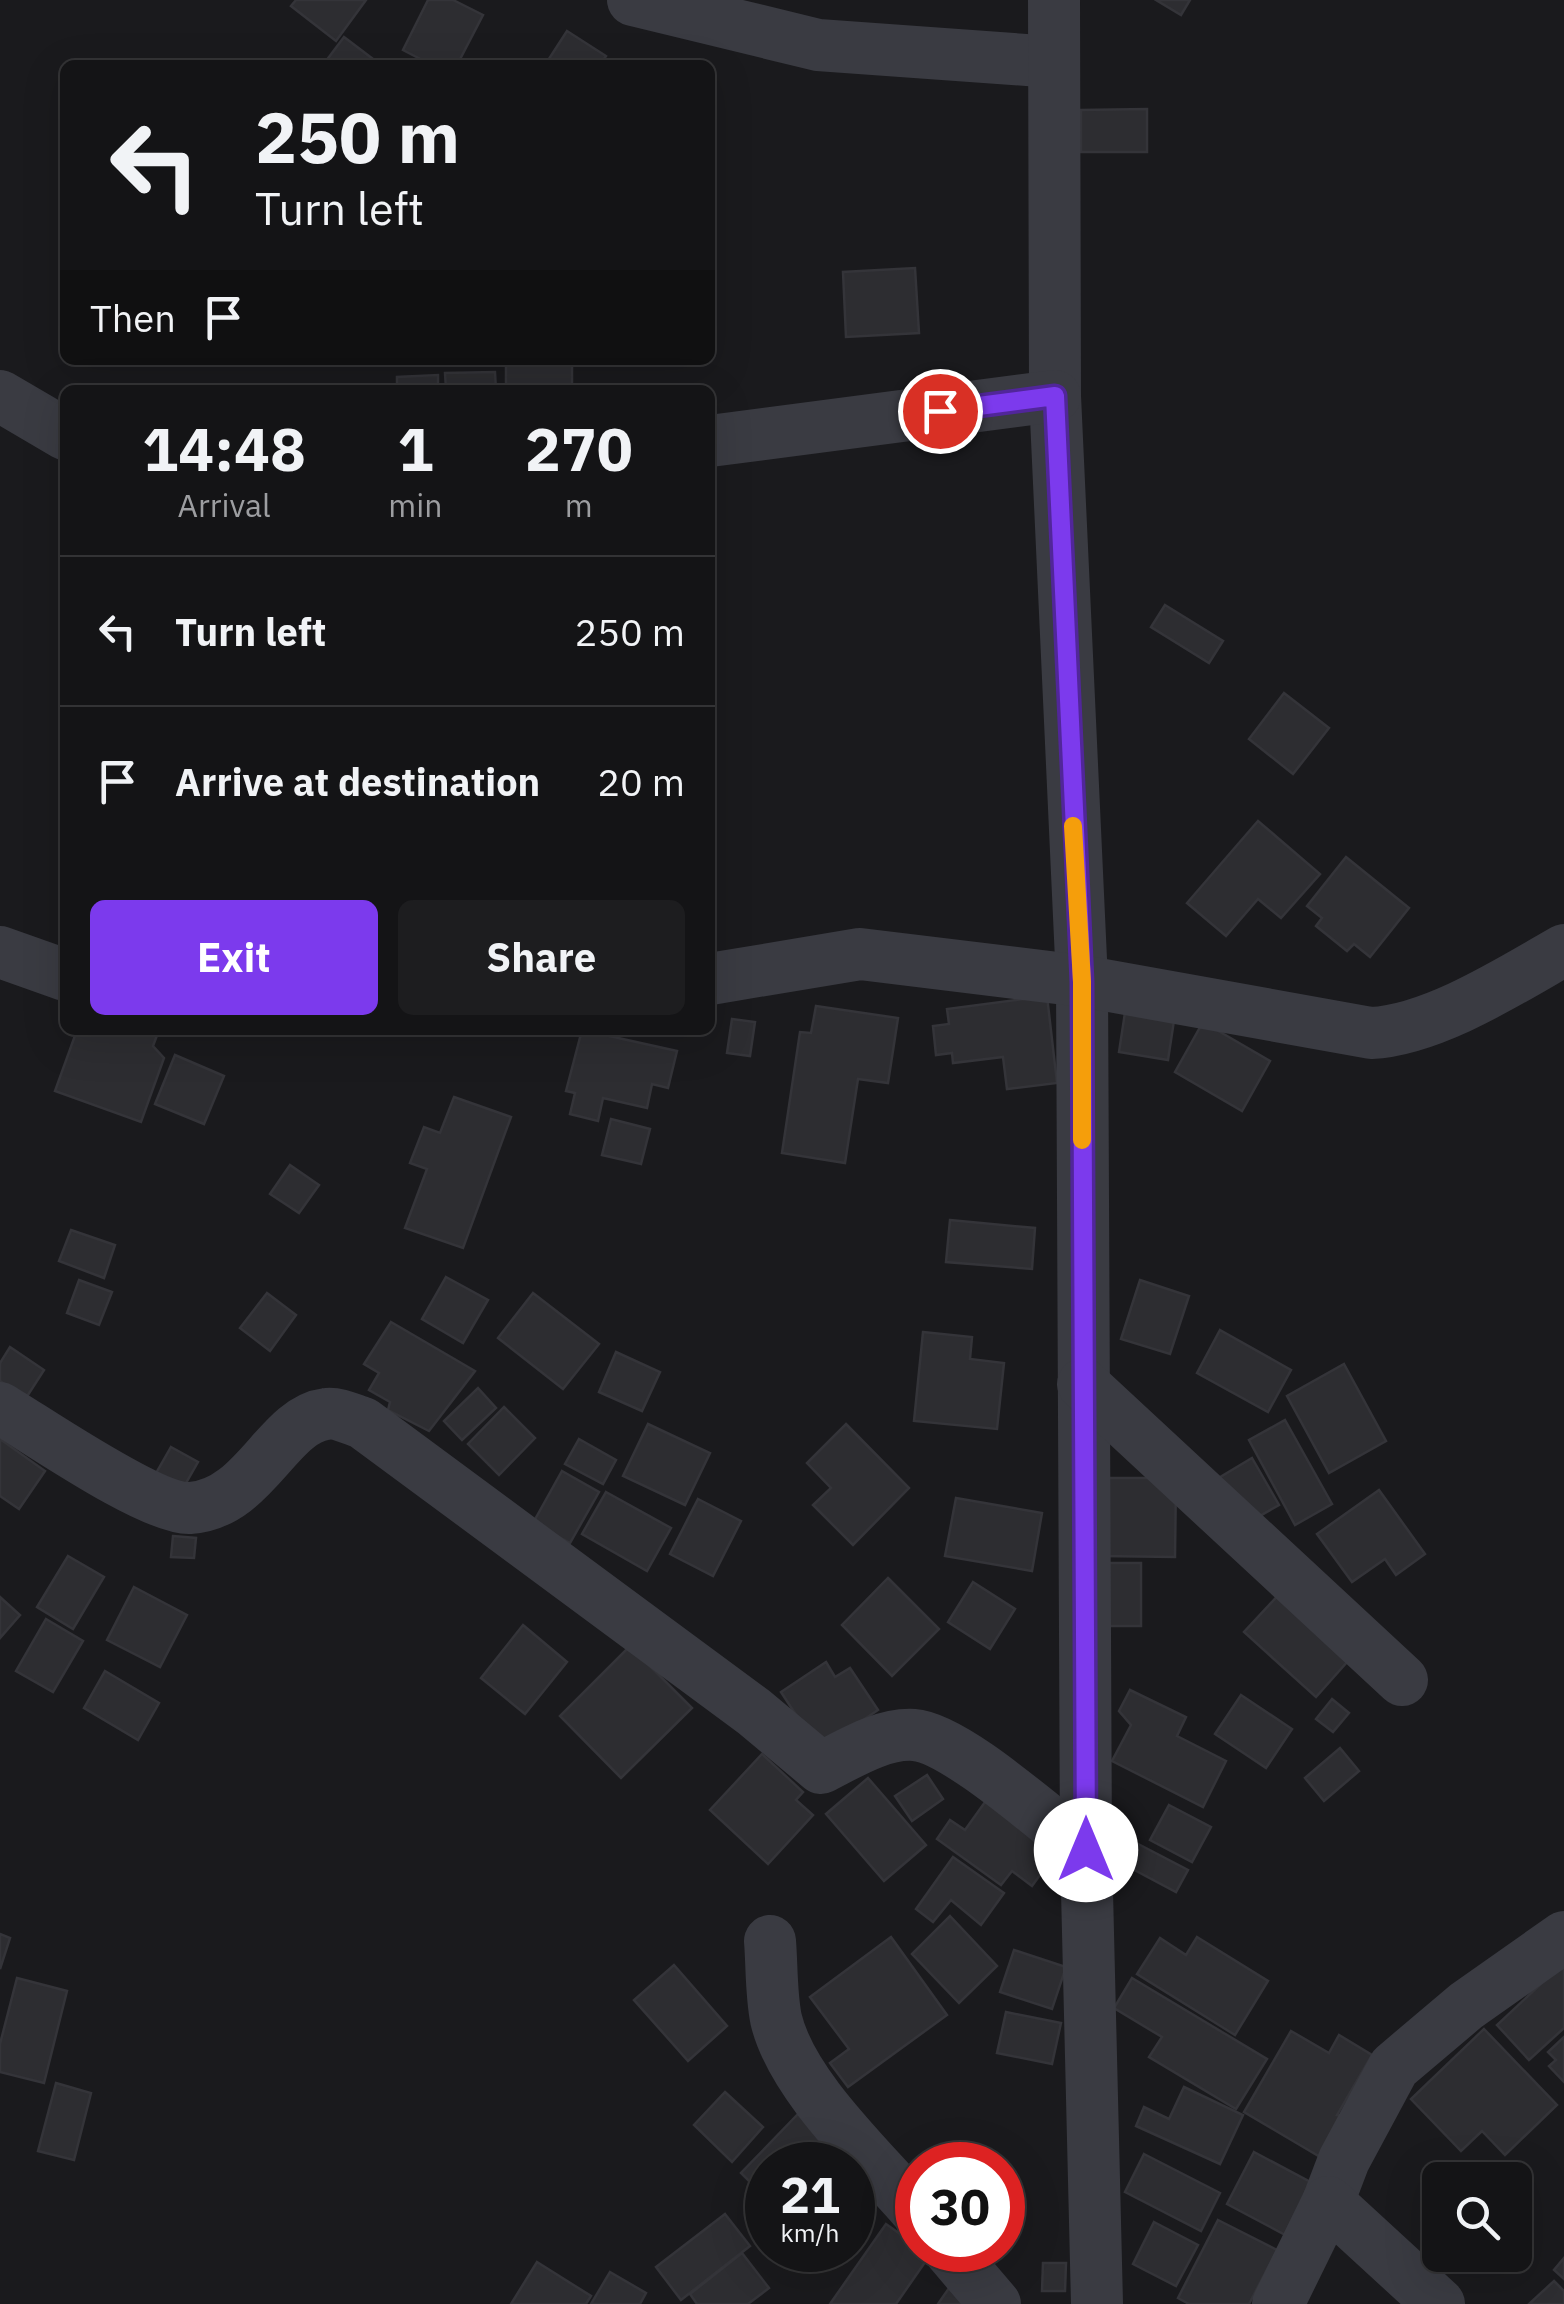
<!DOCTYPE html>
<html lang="en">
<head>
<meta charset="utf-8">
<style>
  :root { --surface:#141416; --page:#1d1d1f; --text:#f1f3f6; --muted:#9d9ea1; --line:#333335; --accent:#7c3aed }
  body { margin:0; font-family:"IBM Plex Sans",sans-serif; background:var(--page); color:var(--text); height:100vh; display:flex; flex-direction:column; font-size:38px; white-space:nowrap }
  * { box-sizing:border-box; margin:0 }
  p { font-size:32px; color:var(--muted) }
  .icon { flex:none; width:55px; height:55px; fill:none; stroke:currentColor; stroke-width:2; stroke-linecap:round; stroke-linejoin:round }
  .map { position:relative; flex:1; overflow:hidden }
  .details { position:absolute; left:60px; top:385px; width:655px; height:650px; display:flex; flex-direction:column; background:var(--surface); border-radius:15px; box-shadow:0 10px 40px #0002,0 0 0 2px var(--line) }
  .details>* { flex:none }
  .hud { position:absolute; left:60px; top:60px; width:655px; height:305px; border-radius:15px; box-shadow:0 10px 40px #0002,0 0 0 2px var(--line); background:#141416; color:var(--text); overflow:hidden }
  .fabs { position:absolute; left:1422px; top:2162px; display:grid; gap:20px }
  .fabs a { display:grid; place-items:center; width:110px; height:110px; border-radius:15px; background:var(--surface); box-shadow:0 10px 40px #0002,0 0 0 2px var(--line); font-size:50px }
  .speed { position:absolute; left:745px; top:2142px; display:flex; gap:20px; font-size:50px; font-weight:700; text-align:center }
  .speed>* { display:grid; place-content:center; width:130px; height:130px; border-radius:50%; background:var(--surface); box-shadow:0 10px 40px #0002,0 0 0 2px var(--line); line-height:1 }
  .speed small { font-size:25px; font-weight:400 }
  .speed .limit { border:15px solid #d22; background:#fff; color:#111 }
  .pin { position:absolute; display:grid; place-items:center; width:85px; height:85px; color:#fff; margin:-42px; border:5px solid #fff; border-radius:50%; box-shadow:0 2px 10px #0007 }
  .me { position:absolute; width:110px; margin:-55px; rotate:0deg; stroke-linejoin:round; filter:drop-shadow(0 0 8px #0008) }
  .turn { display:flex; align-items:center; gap:35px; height:210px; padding:0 30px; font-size:45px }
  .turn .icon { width:130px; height:130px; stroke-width:2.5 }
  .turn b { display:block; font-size:70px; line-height:85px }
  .then { display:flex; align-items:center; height:95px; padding:0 30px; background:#0003; gap:20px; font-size:38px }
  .eta { display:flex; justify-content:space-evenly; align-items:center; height:170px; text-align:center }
  .eta b { font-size:60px; font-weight:800; line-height:70px }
  .primary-button { display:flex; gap:20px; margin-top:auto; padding:20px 30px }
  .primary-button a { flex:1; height:115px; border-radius:15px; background:var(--accent); color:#fff; font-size:40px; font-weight:800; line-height:115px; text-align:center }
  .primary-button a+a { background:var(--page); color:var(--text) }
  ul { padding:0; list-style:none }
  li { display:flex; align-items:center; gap:30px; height:150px; padding:0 30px; border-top:2px solid var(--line) }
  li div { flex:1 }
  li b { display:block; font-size:38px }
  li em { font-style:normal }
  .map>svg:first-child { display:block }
</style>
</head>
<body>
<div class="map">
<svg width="1564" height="2304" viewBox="0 0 1564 2304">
  <rect width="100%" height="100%" fill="#1a1a1d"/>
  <!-- building -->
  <g fill="#2d2d31" stroke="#343439" stroke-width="2.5">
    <polygon points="296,0 366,0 336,41 291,6"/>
    <polygon points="428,0 453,0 483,15 457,65 432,65 403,50"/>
    <polygon points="1156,0 1190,0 1181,15"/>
    <polygon points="567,31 606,56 600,65 545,65"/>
    <polygon points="344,37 381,65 323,65"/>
    <polygon points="1147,109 1147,152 1081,152 1081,110"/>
    <polygon points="915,268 919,333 846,337 843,272"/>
    <polygon points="572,361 572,390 506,390 506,363"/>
    <polygon points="495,372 496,390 446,390 445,373"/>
    <polygon points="438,375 438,390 397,390 397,377"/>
    <polygon points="1165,605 1223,641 1209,663 1151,627"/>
    <polygon points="1284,693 1329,728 1293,774 1249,739"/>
    <polygon points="1258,821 1320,874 1281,918 1258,899 1226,936 1187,903"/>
    <polygon points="1346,857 1409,908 1370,957 1354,944 1347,951 1316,926 1322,918 1307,906"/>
    <polygon points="1047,996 1057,1083 1007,1089 1003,1057 953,1063 952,1053 936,1055 933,1026 949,1024 947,1009"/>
    <polygon points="816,1006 898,1018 888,1083 858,1079 845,1163 782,1153 800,1032 811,1033"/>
    <polygon points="1126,1006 1175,1014 1168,1060 1119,1052"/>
    <polygon points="732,1019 755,1022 750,1056 727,1053"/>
    <polygon points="1203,1022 1270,1061 1242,1111 1175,1072"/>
    <polygon points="77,1030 159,1030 153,1046 164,1058 141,1122 55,1091"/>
    <polygon points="582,1030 677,1051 668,1088 652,1084 647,1108 603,1098 598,1121 570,1114 575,1093 566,1091"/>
    <polygon points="175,1055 224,1076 204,1124 155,1104"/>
    <polygon points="454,1097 511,1117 463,1248 405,1228 427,1169 410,1163 424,1127 440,1133"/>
    <polygon points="611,1119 650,1129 641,1164 602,1155"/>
    <polygon points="290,1165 319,1185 299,1213 270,1194"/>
    <polygon points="950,1220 1035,1228 1032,1269 946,1262"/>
    <polygon points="71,1230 115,1245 104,1278 59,1261"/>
    <polygon points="446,1277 488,1300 463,1343 422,1319"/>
    <polygon points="79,1280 112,1292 99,1325 67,1313"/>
    <polygon points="1140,1280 1189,1296 1170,1354 1121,1339"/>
    <polygon points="267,1293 296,1315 270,1351 240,1328"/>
    <polygon points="533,1293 599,1344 563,1389 498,1338"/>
    <polygon points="391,1322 475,1371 429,1431 388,1410 390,1402 369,1390 379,1373 364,1364"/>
    <polygon points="1220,1330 1291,1370 1268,1412 1197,1373"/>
    <polygon points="923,1332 972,1337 970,1359 1004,1363 997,1429 914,1421"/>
    <polygon points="10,1347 44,1370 26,1398 0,1381 0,1363"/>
    <polygon points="616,1352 660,1372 642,1411 599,1392"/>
    <polygon points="1344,1364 1386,1441 1329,1473 1287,1396"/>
    <polygon points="478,1388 496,1408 462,1440 444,1421"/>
    <polygon points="504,1407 535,1438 499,1475 468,1444"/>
    <polygon points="1285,1420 1332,1504 1295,1525 1249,1440"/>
    <polygon points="648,1424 710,1453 685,1505 623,1476"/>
    <polygon points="846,1424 909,1488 853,1545 813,1505 831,1488 807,1463"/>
    <polygon points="0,1439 45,1471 19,1509 0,1496"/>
    <polygon points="579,1439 616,1460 603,1484 565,1464"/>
    <polygon points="171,1447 198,1462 182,1490 155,1475"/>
    <polygon points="1252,1458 1279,1505 1244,1525 1217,1479"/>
    <polygon points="562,1471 599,1492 570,1543 533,1523"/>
    <polygon points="1101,1478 1176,1478 1175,1557 1101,1556"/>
    <polygon points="1379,1490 1425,1554 1396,1575 1385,1559 1352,1582 1317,1534"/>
    <polygon points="606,1492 671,1528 647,1571 582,1534"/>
    <polygon points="956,1498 1042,1513 1032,1571 945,1556"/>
    <polygon points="698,1499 741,1521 713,1576 670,1554"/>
    <polygon points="173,1536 196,1538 194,1558 171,1557"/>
    <polygon points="68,1556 104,1577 73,1629 37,1607"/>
    <polygon points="1100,1563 1141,1563 1141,1626 1099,1626"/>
    <polygon points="888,1578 939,1629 892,1676 842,1625"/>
    <polygon points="973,1582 1015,1609 990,1649 948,1622"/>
    <polygon points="134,1587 187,1615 160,1667 107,1640"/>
    <polygon points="1284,1589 1355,1653 1316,1697 1244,1632"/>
    <polygon points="0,1597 20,1615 0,1638"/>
    <polygon points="46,1619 83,1641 53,1692 16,1671"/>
    <polygon points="523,1625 567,1662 525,1714 481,1678"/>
    <polygon points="630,1646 692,1708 621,1778 560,1716"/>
    <polygon points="826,1662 835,1677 850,1668 878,1710 819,1750 781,1692"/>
    <polygon points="105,1671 159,1703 138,1740 84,1708"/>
    <polygon points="1130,1690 1186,1717 1177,1736 1226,1761 1203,1807 1112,1761 1131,1725 1119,1711"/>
    <polygon points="1241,1695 1292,1729 1266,1768 1215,1734"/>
    <polygon points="1332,1699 1349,1713 1333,1732 1316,1719"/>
    <polygon points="1340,1748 1359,1771 1324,1801 1305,1778"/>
    <polygon points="762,1754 803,1792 796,1800 813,1815 768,1864 710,1810"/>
    <polygon points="927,1775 943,1799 912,1821 895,1796"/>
    <polygon points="868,1778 926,1845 884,1881 826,1814"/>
    <polygon points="985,1802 1052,1835 1040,1852 1051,1860 1032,1886 1012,1871 1001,1885 937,1839 950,1820 965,1830"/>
    <polygon points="1169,1805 1211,1827 1192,1862 1150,1840"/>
    <polygon points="1121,1835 1188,1870 1176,1892 1110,1857"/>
    <polygon points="953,1857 1004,1893 981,1925 951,1900 933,1922 916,1909"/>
    <polygon points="950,1916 997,1966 959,2003 912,1954"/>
    <polygon points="0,1934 10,1938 0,1969"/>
    <polygon points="891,1937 947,2015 848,2087 830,2063 849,2049 810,1997"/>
    <polygon points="1197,1937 1268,1981 1235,2035 1137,1974 1160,1938 1186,1955"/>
    <polygon points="1014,1950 1066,1967 1052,2009 1000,1992"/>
    <polygon points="674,1965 727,2026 688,2061 634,2000"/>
    <polygon points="1560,1966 1564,1970 1564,2028 1529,2060 1497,2025"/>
    <polygon points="17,1978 67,1991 44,2083 0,2072 0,2044"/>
    <polygon points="1132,1978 1267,2059 1236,2109 1149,2057 1162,2037 1114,2008"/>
    <polygon points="1006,2012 1061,2023 1052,2064 997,2053"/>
    <polygon points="1484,2029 1557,2105 1505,2155 1482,2131 1461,2151 1411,2099"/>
    <polygon points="1291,2031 1329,2053 1339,2035 1372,2055 1337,2115 1352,2118 1327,2161 1244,2112"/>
    <polygon points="1564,2037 1564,2082 1549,2066 1556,2060 1548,2052"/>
    <polygon points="56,2083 91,2093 74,2160 38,2151"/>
    <polygon points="1184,2087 1243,2115 1220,2164 1136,2126 1144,2107 1169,2119"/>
    <polygon points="725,2092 763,2127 732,2162 694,2125"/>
    <polygon points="798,2114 838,2153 827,2165 768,2165 768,2200 741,2173"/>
    <polygon points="1254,2152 1318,2186 1291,2238 1227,2204"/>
    <polygon points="1144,2154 1220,2193 1201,2231 1125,2192"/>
    <polygon points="852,2183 868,2196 852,2214"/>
    <polygon points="725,2214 750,2246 681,2300 656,2267"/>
    <polygon points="1218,2220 1277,2250 1249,2304 1189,2304 1178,2298"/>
    <polygon points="1154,2222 1198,2245 1176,2286 1133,2264"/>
    <polygon points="886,2224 930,2255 896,2304 830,2304"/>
    <polygon points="742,2253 769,2288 748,2304 697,2304 690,2294"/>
    <polygon points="1564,2258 1564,2279 1554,2270"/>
    <polygon points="537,2262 591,2296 586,2304 511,2304"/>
    <polygon points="1043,2263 1066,2263 1065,2291 1042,2291"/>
    <polygon points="610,2272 646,2293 640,2304 591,2304"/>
    <polygon points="1554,2281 1564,2291 1564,2304 1529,2304"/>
    <polygon points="949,2288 967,2304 938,2304"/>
  </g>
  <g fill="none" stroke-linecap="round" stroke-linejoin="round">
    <!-- minor -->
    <g stroke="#3a3b42" stroke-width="52">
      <polyline points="633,0 818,45 1054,62"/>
      <polyline points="1054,0 1055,396 1082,981 1086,1850 1097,2304"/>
      <polyline points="0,396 65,434"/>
      <polyline points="710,441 1055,396"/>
      <polyline points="0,952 65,975"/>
      <path d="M 710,979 L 860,954 L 1082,981 L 1371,1033 C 1433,1030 1510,981 1564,950"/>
      <polyline points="1083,1384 1402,1680"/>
      <path d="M 0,1408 C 37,1430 152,1510 190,1508 C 255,1504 277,1420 326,1414 C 337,1412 353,1420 363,1423 L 754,1712 L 821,1768 C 849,1754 882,1733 914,1735 C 956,1738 1049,1823 1086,1850"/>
      <path d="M 770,1941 C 772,1966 771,1994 776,2019 C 792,2087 873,2160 918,2213"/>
      <polyline points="1328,2202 1344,2160 1394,2067 1466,2006 1564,1937"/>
      <polyline points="949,2250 995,2304"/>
      <polyline points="1278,2304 1328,2202 1439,2304"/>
    </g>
  </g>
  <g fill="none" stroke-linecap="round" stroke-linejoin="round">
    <defs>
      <polyline id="route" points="940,411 1055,396 1082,982 1086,1850"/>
    </defs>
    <!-- route casing -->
    <use href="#route" stroke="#51269a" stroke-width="25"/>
    <!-- route -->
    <use href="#route" stroke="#7c3aed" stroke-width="18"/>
    <!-- slow -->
    <polyline stroke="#f59e0b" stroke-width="18" points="1073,826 1082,982 1082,1140"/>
  </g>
</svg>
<div class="fabs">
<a><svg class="icon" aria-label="search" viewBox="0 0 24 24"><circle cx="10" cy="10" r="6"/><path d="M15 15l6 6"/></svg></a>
</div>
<div class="speed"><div>21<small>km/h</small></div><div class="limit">30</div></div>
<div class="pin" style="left:940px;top:411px;background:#d93025"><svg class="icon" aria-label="arrive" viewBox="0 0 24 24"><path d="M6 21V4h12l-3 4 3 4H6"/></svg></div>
<svg class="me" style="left:1086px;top:1850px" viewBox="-20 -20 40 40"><circle r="19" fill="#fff"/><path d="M0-13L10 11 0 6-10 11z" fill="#7c3aed"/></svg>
<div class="hud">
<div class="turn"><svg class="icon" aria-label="left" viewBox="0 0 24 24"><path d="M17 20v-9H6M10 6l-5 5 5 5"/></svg><div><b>250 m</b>Turn left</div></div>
<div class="then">Then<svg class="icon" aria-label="arrive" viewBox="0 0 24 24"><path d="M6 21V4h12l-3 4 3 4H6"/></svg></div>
</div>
<section class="details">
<div class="eta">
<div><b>14:48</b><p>Arrival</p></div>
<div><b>1</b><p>min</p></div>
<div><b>270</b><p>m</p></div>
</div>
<ul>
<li><svg class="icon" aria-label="left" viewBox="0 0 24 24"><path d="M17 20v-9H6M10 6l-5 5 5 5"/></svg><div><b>Turn left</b></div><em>250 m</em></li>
<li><svg class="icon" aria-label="arrive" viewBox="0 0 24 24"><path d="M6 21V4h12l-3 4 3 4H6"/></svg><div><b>Arrive at destination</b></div><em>20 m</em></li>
</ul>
<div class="primary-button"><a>Exit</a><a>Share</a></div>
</section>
</div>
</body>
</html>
